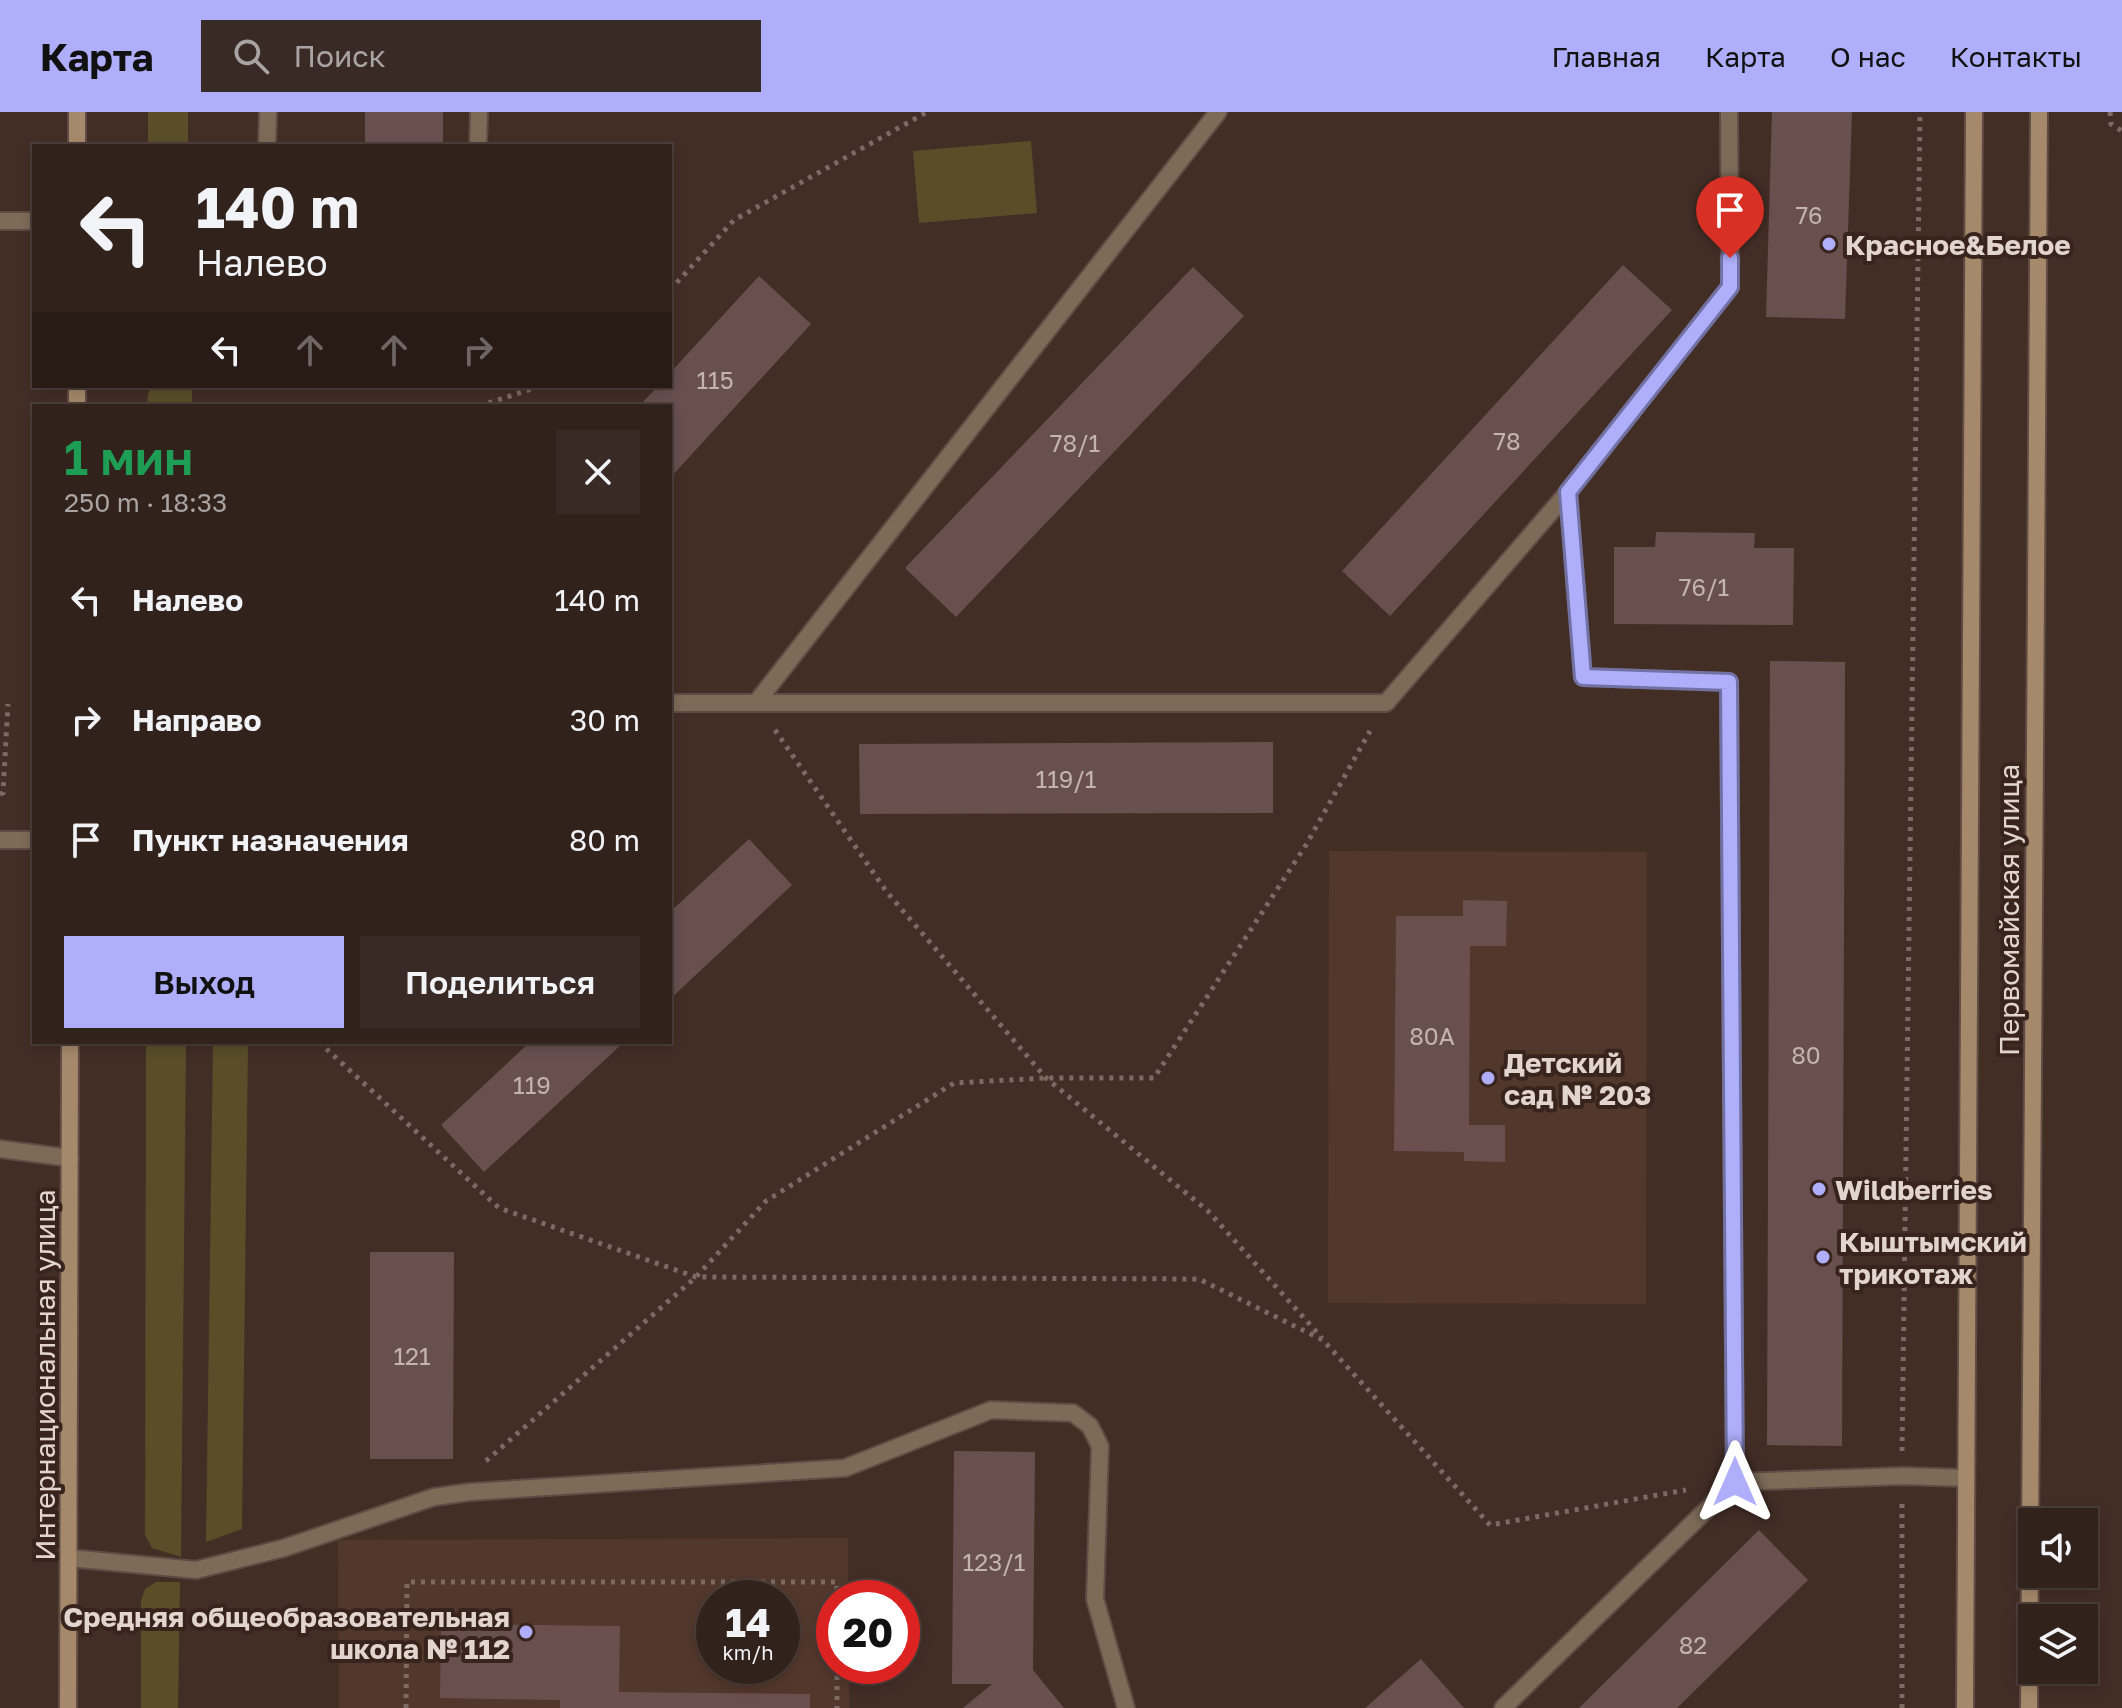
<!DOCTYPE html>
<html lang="ru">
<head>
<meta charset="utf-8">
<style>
  :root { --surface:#32221c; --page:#3a2a25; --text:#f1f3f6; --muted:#a8a4a3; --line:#4d3f3b; --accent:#aeaefb }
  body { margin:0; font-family:"Golos Text",sans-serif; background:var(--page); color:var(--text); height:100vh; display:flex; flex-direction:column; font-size:30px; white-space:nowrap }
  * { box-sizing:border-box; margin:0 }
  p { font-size:26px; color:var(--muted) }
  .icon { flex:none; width:44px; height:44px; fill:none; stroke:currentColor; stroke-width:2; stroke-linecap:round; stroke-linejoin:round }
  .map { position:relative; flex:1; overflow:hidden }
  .drawer { position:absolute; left:32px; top:292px; width:640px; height:640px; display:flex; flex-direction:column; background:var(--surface); border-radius:0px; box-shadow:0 4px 12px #0003,0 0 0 2px var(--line) }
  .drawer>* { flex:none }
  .banner { position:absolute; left:32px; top:32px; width:640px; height:244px; border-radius:0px; box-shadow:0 4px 12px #0003,0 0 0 2px var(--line); background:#32221c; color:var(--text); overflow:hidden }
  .tools { position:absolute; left:2018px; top:1396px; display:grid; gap:16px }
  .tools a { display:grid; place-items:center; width:80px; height:80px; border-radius:0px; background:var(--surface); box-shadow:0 4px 12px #0003,0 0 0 2px var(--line); font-size:40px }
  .speed { position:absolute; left:696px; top:1468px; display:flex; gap:16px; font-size:40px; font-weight:700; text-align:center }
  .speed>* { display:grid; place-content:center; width:104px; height:104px; border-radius:50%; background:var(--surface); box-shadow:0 4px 12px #0003,0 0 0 2px var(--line); line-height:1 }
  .speed small { font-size:20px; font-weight:400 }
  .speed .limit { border:12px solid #d22; background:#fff; color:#111 }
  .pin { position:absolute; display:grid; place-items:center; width:68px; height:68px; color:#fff; margin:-82px -34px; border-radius:50% 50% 50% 0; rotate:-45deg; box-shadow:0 0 8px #0007 }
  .pin .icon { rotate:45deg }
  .me { position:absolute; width:88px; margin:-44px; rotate:0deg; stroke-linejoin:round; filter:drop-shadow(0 0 6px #0008) }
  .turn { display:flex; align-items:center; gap:28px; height:168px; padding:0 32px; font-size:36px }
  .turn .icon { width:104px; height:104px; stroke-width:2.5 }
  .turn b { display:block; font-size:56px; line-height:68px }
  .lanes { display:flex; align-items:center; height:76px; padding:0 32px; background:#0003; justify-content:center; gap:40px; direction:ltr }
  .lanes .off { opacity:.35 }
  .round { display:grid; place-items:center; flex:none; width:84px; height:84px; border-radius:0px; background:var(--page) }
  .headline { display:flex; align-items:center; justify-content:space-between; height:136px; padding:0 32px }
  h1 { font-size:48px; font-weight:600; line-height:60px; color:#1e9e55 }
  .cta { display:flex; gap:16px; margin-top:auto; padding:16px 32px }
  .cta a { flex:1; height:92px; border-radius:0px; background:var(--accent); color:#111; font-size:32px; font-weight:600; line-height:92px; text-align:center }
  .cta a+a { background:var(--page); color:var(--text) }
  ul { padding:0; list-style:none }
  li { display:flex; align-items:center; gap:24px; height:120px; padding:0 32px }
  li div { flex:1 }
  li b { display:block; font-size:30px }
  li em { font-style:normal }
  header { display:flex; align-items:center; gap:48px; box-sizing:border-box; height:112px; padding:0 40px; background:var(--accent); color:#111 }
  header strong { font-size:38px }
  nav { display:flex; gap:44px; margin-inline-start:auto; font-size:28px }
  .search { width:560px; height:72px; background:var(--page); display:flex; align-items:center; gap:20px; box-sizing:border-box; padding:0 28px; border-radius:0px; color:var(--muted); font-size:30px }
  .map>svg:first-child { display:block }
</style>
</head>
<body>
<header>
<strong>Карта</strong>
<div class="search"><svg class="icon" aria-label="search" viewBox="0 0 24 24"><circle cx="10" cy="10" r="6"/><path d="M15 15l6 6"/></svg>Поиск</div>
<nav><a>Главная</a><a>Карта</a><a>О нас</a><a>Контакты</a></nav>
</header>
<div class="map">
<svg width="2122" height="1596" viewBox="0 0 2122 1596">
  <rect width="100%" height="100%" fill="#432e26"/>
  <!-- built -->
  <g fill="#52372c" fill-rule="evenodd">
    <polygon points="1329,739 1647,740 1646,1192 1328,1191"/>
    <path d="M 848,1426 L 848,1486 L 834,1486 L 834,1554 L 849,1554 L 849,1596 L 339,1596 L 338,1428 ZM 714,1486 L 782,1486 L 782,1554 L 714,1554 Z"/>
  </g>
  <!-- green -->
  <g fill="#5a4e29">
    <rect x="148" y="0" width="40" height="34"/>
    <polygon points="1031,29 1037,101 919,111 913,39"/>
    <polygon points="152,274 192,274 192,294 147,294 148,282"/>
    <polygon points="146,930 186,930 181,1445 152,1436 145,1423"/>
    <polygon points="213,930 248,930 242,1417 206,1430"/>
    <polygon points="156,1470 180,1470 178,1596 141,1596 141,1489 145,1477"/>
  </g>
  <!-- building -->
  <g fill="#69504f">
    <rect x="365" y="0" width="78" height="34"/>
    <polygon points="1772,0 1852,0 1845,207 1766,205"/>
    <polygon points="1623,153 1672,198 1390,504 1342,459"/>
    <polygon points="1193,155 1244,204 956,505 905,456"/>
    <polygon points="759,164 811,212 670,366 670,294 639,294 658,274 670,274 670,261"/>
    <polygon points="1656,420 1755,421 1754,436 1794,436 1793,513 1614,512 1614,435 1655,435"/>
    <polygon points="1770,549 1845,550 1842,1334 1767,1333"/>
    <polygon points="1273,630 1273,701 860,702 859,632"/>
    <polygon points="749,727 792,773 670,887 670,800"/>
    <polygon points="1463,788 1507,789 1506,834 1470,834 1469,1013 1505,1013 1505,1050 1464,1049 1464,1040 1394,1039 1396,804 1463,804"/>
    <polygon points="530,930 624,930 484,1060 441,1013"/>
    <polygon points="370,1140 454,1140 453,1347 370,1347"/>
    <polygon points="954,1339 1035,1340 1033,1558 1064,1596 963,1596 992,1572 952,1572"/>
    <polygon points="1759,1418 1808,1468 1677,1596 1579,1596"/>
    <polygon points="441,1512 620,1514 619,1580 810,1582 810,1596 560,1596 560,1588 440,1586"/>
    <polygon points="1421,1547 1464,1596 1365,1596"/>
  </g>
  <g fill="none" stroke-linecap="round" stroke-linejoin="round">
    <defs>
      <g id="lane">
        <polyline points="1729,0 1730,175 1568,380 1583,565 1729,570 1735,1370"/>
        <polyline points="267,34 268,0"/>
        <polyline points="478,34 479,0"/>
        <polyline points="0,109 34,109"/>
        <polyline points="670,591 1386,591 1568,380"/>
        <polyline points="756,591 1218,0"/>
        <polyline points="0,728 34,728"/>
        <polyline points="0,1037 70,1046"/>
        <polyline points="69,1446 196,1458 284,1436 434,1385 470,1380 845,1356 991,1298 1073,1301 1090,1314 1100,1334 1095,1487 1126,1596"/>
        <polyline points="1503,1596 1735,1370 1902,1364 1966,1366"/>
      </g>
      <g id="secondary">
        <polyline points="77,34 77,0"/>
        <polyline points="77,294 77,274"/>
        <polyline points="68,1596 70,930"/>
        <polyline points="1965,1596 1974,0"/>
        <polyline points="2029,1596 2039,0"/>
      </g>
    </defs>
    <!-- lane casing -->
    <use href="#lane" stroke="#604c44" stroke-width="20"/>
    <!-- secondary casing -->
    <use href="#secondary" stroke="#604c44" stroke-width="20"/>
    <!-- path -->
    <g stroke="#7d6a63" stroke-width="5" stroke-dasharray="4 6" stroke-linecap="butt">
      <polyline points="2110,0 2111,12 2122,19"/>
      <polyline points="670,178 734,108 927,0"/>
      <polyline points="479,294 541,274"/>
      <polyline points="775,618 886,779 1046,966 1208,1099 1322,1226"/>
      <polyline points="0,682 3,681 8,592"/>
      <polyline points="319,930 499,1096 696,1165 1199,1167 1323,1228 1490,1413 1686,1378"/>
      <polyline points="1902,1339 1920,0"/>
      <polyline points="486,1349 696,1165 766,1089 954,971 1046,966 1154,966 1306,733 1370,619"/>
      <polyline points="837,1554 837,1596"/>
      <polyline points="406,1596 407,1470 837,1470 837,1486"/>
      <polyline points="1902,1596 1902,1389"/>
    </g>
    <!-- lane -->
    <use href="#lane" stroke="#7d6b58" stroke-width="16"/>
    <!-- secondary -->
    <use href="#secondary" stroke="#a6896b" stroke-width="16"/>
  </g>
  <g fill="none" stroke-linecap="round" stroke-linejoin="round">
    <defs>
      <polyline id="route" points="1730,146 1730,175 1568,380 1583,565 1729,570 1735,1370"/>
    </defs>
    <!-- route casing -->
    <use href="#route" stroke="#7171a3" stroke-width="20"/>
    <!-- route -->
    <use href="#route" stroke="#aeaefb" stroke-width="14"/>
  </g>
  <!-- markers -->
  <g fill="#aeaefb" stroke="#38241c" stroke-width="3">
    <circle cx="1829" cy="132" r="8"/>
    <circle cx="1488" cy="966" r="8"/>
    <circle cx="1819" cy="1077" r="8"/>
    <circle cx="1823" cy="1145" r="8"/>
    <circle cx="526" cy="1520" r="8"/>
  </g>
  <g text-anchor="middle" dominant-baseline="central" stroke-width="8" stroke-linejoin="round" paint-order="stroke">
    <!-- number labels -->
    <g font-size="24" fill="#c4b4af">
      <text x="1809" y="102">76</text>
      <text x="715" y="267">115</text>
      <text x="1507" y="328">78</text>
      <text x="1075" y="330">78/1</text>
      <text x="1704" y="474">76/1</text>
      <text x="1066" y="666">119/1</text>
      <text x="1432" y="923">80А</text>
      <text x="1806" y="942">80</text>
      <text x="532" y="972">119</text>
      <text x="412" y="1243">121</text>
      <text x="994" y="1449">123/1</text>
      <text x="1693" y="1532">82</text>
    </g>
    <!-- poi labels -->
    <g font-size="28" font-weight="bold" fill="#e2d5cf" stroke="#38241c" text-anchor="start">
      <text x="1845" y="132">Красное&amp;Белое</text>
      <text x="1504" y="950">Детский<tspan x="1504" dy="32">сад № 203</tspan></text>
      <text x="1835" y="1077">Wildberries</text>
      <text x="1839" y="1129">Кыштымский<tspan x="1839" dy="32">трикотаж</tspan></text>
      <text x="510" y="1504" text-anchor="end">Средняя общеобразовательная<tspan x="510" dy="32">школа № 112</tspan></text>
    </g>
    <!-- street labels -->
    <g font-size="28" fill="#e2d5cf" stroke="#38241c">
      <text transform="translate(2008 798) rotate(-90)">Первомайская улица</text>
      <text transform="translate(44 1263) rotate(-90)">Интернациональная улица</text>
    </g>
  </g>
</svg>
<div class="tools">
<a><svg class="icon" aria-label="sound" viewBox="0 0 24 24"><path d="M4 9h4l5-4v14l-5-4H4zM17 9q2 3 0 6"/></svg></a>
<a><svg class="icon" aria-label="layers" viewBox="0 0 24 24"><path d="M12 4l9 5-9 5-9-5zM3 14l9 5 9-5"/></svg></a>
</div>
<div class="speed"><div>14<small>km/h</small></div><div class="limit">20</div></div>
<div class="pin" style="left:1730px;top:146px;background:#d93025"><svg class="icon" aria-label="arrive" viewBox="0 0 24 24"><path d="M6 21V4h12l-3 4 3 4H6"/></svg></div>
<svg class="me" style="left:1735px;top:1370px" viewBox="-20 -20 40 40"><path d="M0-17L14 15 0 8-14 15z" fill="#aeaefb" stroke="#fff" stroke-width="4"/></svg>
<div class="banner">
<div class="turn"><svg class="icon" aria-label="left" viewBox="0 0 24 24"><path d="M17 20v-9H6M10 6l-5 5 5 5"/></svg><div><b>140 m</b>Налево</div></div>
<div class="lanes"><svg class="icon" aria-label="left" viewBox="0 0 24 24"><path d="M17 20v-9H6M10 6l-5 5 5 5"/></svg><svg class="icon off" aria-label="ahead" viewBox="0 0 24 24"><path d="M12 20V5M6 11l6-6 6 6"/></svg><svg class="icon off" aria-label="ahead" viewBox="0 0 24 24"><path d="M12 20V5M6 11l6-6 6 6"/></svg><svg class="icon off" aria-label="right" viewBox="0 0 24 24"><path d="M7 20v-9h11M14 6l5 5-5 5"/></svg></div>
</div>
<section class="drawer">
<div class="headline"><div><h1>1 мин</h1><p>250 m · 18:33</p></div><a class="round"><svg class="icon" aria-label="close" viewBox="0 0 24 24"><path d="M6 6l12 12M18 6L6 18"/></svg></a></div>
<ul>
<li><svg class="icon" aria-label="left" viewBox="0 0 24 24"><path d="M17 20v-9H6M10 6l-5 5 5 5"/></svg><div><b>Налево</b></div><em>140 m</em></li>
<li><svg class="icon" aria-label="right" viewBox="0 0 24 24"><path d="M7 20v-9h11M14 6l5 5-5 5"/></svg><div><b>Направо</b></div><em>30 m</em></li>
<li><svg class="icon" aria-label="arrive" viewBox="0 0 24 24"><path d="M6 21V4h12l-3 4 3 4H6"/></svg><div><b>Пункт назначения</b></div><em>80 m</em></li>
</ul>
<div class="cta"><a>Выход</a><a>Поделиться</a></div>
</section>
</div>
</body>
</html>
